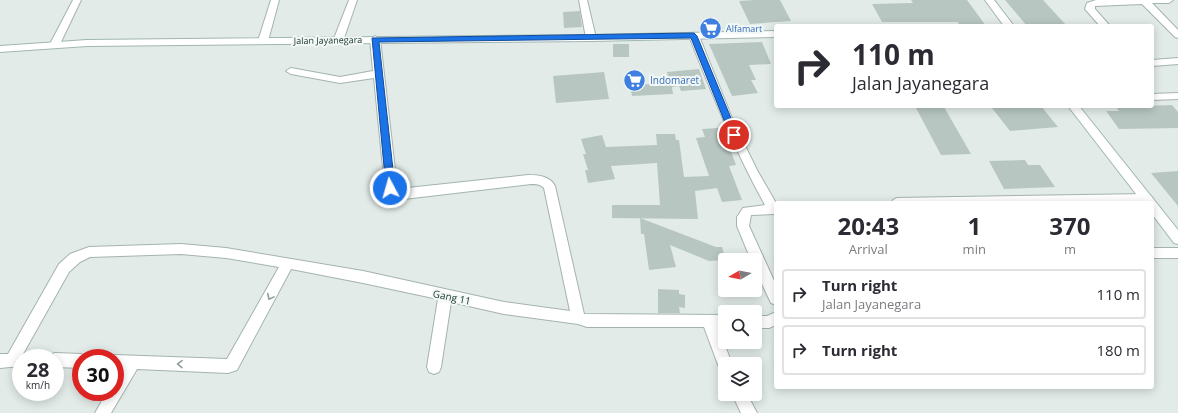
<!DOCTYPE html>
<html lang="en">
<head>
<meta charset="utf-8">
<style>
  :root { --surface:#fff; --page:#f7f7f7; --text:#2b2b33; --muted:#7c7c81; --line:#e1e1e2 }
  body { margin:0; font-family:"Open Sans",sans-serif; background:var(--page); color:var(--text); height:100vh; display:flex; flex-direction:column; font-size:15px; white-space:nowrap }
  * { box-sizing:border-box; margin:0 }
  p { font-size:13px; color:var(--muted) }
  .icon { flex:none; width:22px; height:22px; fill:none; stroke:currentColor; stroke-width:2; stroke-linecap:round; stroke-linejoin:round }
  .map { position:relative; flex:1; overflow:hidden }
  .drawer { position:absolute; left:774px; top:201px; width:380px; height:188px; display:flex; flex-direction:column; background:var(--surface); border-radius:4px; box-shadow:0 2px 10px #0003 }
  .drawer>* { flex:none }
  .banner { position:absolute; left:774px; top:24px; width:380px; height:84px; border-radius:4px; box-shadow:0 2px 10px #0003; background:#fff; color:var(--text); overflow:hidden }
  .needle { width:26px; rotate:260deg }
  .buttons { position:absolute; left:718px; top:253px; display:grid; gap:8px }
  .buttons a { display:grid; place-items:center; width:44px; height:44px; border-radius:4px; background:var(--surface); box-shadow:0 2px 10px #0003; font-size:20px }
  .speed { position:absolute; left:12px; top:349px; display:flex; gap:8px; font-size:20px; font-weight:700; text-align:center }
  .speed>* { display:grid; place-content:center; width:52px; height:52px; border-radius:50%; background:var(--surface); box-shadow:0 2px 10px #0003; line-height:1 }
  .speed small { font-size:10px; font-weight:400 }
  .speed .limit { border:6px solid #d22; background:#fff; color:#111 }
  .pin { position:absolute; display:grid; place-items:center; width:34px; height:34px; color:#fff; margin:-17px; border:2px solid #fff; border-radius:50%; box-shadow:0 1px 4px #0007 }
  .me { position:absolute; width:44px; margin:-22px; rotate:354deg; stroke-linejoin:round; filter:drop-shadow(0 0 3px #0008) }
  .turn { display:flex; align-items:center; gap:14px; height:84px; padding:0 12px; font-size:18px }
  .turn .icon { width:52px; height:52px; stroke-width:2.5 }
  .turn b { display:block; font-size:28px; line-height:34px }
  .eta { display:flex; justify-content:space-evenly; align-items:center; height:68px; text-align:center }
  .eta b { font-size:24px; font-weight:700; line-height:28px }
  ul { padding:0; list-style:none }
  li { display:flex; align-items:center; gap:12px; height:50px; margin:0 8px 6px; padding:0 4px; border:2px solid var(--line); border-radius:4px }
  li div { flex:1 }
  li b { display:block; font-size:15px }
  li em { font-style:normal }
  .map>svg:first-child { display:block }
</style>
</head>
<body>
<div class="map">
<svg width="1178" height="413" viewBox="0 0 1178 413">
  <rect width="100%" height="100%" fill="#e2ebe8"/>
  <!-- building -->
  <g fill="#b7c6c1">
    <polygon points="755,0 780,0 791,21 750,24 739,1"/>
    <polygon points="911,0 967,0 986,26 960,26 958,22 882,22 872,4 913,3"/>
    <polygon points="1005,0 1043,0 1067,26 1027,26"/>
    <polygon points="580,11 582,27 564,28 563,12"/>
    <polygon points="762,42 771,64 749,65 756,80 751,80 758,93 732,96 709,44"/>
    <rect x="613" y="44" width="16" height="13"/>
    <polygon points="699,69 706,89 681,91 679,86 672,87 673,94 632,96 630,85 670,83 667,72"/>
    <polygon points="604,72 609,99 556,103 553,76"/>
    <polygon points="1172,105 1178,112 1178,128 1119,129 1106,111 1119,111 1116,107"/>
    <polygon points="1014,106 1041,106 1058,127 1010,131 992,108"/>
    <polygon points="944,107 971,154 941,155 916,108"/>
    <polygon points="718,128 721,136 725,135 736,165 729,166 742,200 722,202 717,188 695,191 698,219 612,218 612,205 660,205 657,163 611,166 615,179 588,183 585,170 588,170 583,154 586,154 581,139 602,135 606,147 657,145 656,134 675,134 676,140 679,140 684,177 709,176 696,138 705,137 702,129"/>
    <polygon points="1025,160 1028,165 1040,165 1055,187 1004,189 989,161"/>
    <polygon points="1178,171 1178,206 1151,173"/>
    <polygon points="640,218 716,247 722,247 726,260 709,261 670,245 676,267 649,270 644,234 641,234"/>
    <polygon points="658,289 679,290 679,294 685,295 685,308 679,307 680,313 658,313"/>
  </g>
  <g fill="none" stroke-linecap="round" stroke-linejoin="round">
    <defs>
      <g id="street">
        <polygon points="73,0 81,0 60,44 55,47 52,46 50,44"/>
        <polygon points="271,0 279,0 268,41 263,44 258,41"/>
        <polygon points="349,0 357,0 343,41 341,43 335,43 333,41"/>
        <polygon points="579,0 587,0 596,38 594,40 588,40 586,38"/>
        <polygon points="1096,0 1173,0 1169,3 1152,3 1178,30 1178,38 1175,37 1142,4 1095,6 1095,9 1110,26 1100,26 1085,9 1087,3"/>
        <path d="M 694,33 L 699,36 L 734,123 L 757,170 L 776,203 L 776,214 L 751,215 L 749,226 L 776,285 L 776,305 L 771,303 L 755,269 L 755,260 L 751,260 L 737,226 L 737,217 L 743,208 L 765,205 C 735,151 712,94 689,36 Z"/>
        <path d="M 375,36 L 380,39 L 397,187 L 398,189 L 528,175 C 538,175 550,176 555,186 L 584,314 L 725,315 L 725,327 L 718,327 L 732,364 L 725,364 L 725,372 L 720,370 L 704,327 L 587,327 L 578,324 L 504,314 L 451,302 L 441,367 L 439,372 L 434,374 L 429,372 L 427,367 L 438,299 L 363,283 L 291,269 L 237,370 L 228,373 L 137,369 L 111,413 L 95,413 L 107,392 L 115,392 L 115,379 L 121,369 L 115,369 L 115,358 L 110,357 L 115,355 L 227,359 L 279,267 L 226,258 L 181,254 L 90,257 L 80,262 L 69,272 L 23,354 L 26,358 L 21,358 L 21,366 L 0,368 L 0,354 L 8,354 L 59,264 L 70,254 L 89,247 L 181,244 L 226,248 L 363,271 L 504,302 L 570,311 L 544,188 C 540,184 536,184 531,184 L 404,199 L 391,197 L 385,188 L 374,78 L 340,83 L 291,74 L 286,71 L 291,68 L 340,77 L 373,71 L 370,39 Z"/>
        <polygon points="1178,58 1178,64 1152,66 1152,60"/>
        <polygon points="1178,93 1178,99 1152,100 1152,94"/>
        <polygon points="1147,194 1151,196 1153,199 1151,202 891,203 893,200 897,198"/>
        <rect x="1152" y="248" width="26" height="10"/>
        <polygon points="776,312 776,325 769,328 755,328 755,316 767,316"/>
        <polygon points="55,353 81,354 87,358 81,358 81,368 55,367 55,358 49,358 50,355"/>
        <polygon points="732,394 747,394 757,413 741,413"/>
      </g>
      <g id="secondary">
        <polygon points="985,0 994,0 1014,26 1004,26"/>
        <polygon points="776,31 776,37 591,41 87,46 0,52 0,46 87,40 591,35"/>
        <polygon points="1068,106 1079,106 1178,230 1178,244 1174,243 1152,214 1152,203 1143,203"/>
      </g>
    </defs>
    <!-- street casing -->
    <use href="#street" stroke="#a5b3af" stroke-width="2"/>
    <!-- secondary casing -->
    <use href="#secondary" stroke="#a1b6b1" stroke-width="2"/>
    <!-- street -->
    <use href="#street" fill="#fff" fill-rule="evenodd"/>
    <!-- secondary -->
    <use href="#secondary" fill="#fff" fill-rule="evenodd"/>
  </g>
  <!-- one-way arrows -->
  <defs><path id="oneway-chevron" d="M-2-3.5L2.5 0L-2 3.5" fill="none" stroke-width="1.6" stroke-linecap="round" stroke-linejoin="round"/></defs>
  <g stroke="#919d9b">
    <use href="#oneway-chevron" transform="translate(270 297) rotate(118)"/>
    <use href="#oneway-chevron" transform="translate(180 364) rotate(-178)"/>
  </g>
  <!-- route -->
  <polygon fill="#1a73e8" stroke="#114b97" points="694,33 697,36 738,135 737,137 734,138 730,135 691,38 379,42 395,188 390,191 386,188 372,38"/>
  <!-- icons -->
  <defs>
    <symbol id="supermarket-disc" viewBox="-11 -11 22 22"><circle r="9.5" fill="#3f7fe0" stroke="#f2f8f5"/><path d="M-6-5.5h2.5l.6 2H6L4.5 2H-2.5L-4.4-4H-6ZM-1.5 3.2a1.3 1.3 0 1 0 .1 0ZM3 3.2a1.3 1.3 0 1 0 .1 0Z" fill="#fff"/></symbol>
  </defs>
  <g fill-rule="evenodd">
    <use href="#supermarket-disc" x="698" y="16" width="25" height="25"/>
    <use href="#supermarket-disc" x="622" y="68" width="25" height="25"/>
  </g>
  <g text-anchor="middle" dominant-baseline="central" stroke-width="4" stroke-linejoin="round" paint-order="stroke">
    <!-- far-shop labels -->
    <g font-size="9" fill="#366cbe" stroke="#f2f8f5" text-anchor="start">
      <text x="726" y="28">Alfamart</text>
    </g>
    <!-- far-street labels -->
    <g font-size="9" fill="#233b37" stroke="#f2f8f5">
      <text transform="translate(328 40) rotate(-1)">Jalan Jayanegara</text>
    </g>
    <!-- shop labels -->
    <g font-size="10" fill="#366cbe" stroke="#f2f8f5" text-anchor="start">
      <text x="650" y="80">Indomaret</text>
    </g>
    <!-- street labels -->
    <g font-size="10" fill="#233b37" stroke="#f2f8f5">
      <text transform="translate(452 297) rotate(12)">Gang 11</text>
    </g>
  </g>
</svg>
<div class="buttons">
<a><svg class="needle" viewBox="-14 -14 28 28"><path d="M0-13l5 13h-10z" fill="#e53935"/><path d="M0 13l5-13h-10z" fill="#7c7c81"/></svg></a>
<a><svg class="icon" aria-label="search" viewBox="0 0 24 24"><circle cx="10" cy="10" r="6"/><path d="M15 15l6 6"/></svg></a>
<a><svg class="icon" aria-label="layers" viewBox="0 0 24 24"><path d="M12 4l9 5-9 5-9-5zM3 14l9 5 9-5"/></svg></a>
</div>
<div class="speed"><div>28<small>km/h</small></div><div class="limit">30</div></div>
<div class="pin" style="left:734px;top:135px;background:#d93025"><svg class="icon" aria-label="arrive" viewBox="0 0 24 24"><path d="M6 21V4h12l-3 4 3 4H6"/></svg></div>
<svg class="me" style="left:390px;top:188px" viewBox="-20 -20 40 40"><circle r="17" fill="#1a73e8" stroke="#fff" stroke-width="3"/><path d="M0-11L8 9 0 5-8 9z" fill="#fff"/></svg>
<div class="banner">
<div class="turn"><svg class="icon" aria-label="right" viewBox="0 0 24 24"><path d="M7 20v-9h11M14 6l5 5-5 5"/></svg><div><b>110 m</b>Jalan Jayanegara</div></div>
</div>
<section class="drawer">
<div class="eta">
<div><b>20:43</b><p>Arrival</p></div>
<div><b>1</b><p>min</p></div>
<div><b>370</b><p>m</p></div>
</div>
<ul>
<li><svg class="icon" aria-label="right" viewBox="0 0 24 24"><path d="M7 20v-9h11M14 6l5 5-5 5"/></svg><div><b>Turn right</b><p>Jalan Jayanegara</p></div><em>110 m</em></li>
<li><svg class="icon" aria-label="right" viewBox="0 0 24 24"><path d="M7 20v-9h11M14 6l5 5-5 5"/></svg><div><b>Turn right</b></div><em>180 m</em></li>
</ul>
</section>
</div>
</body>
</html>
